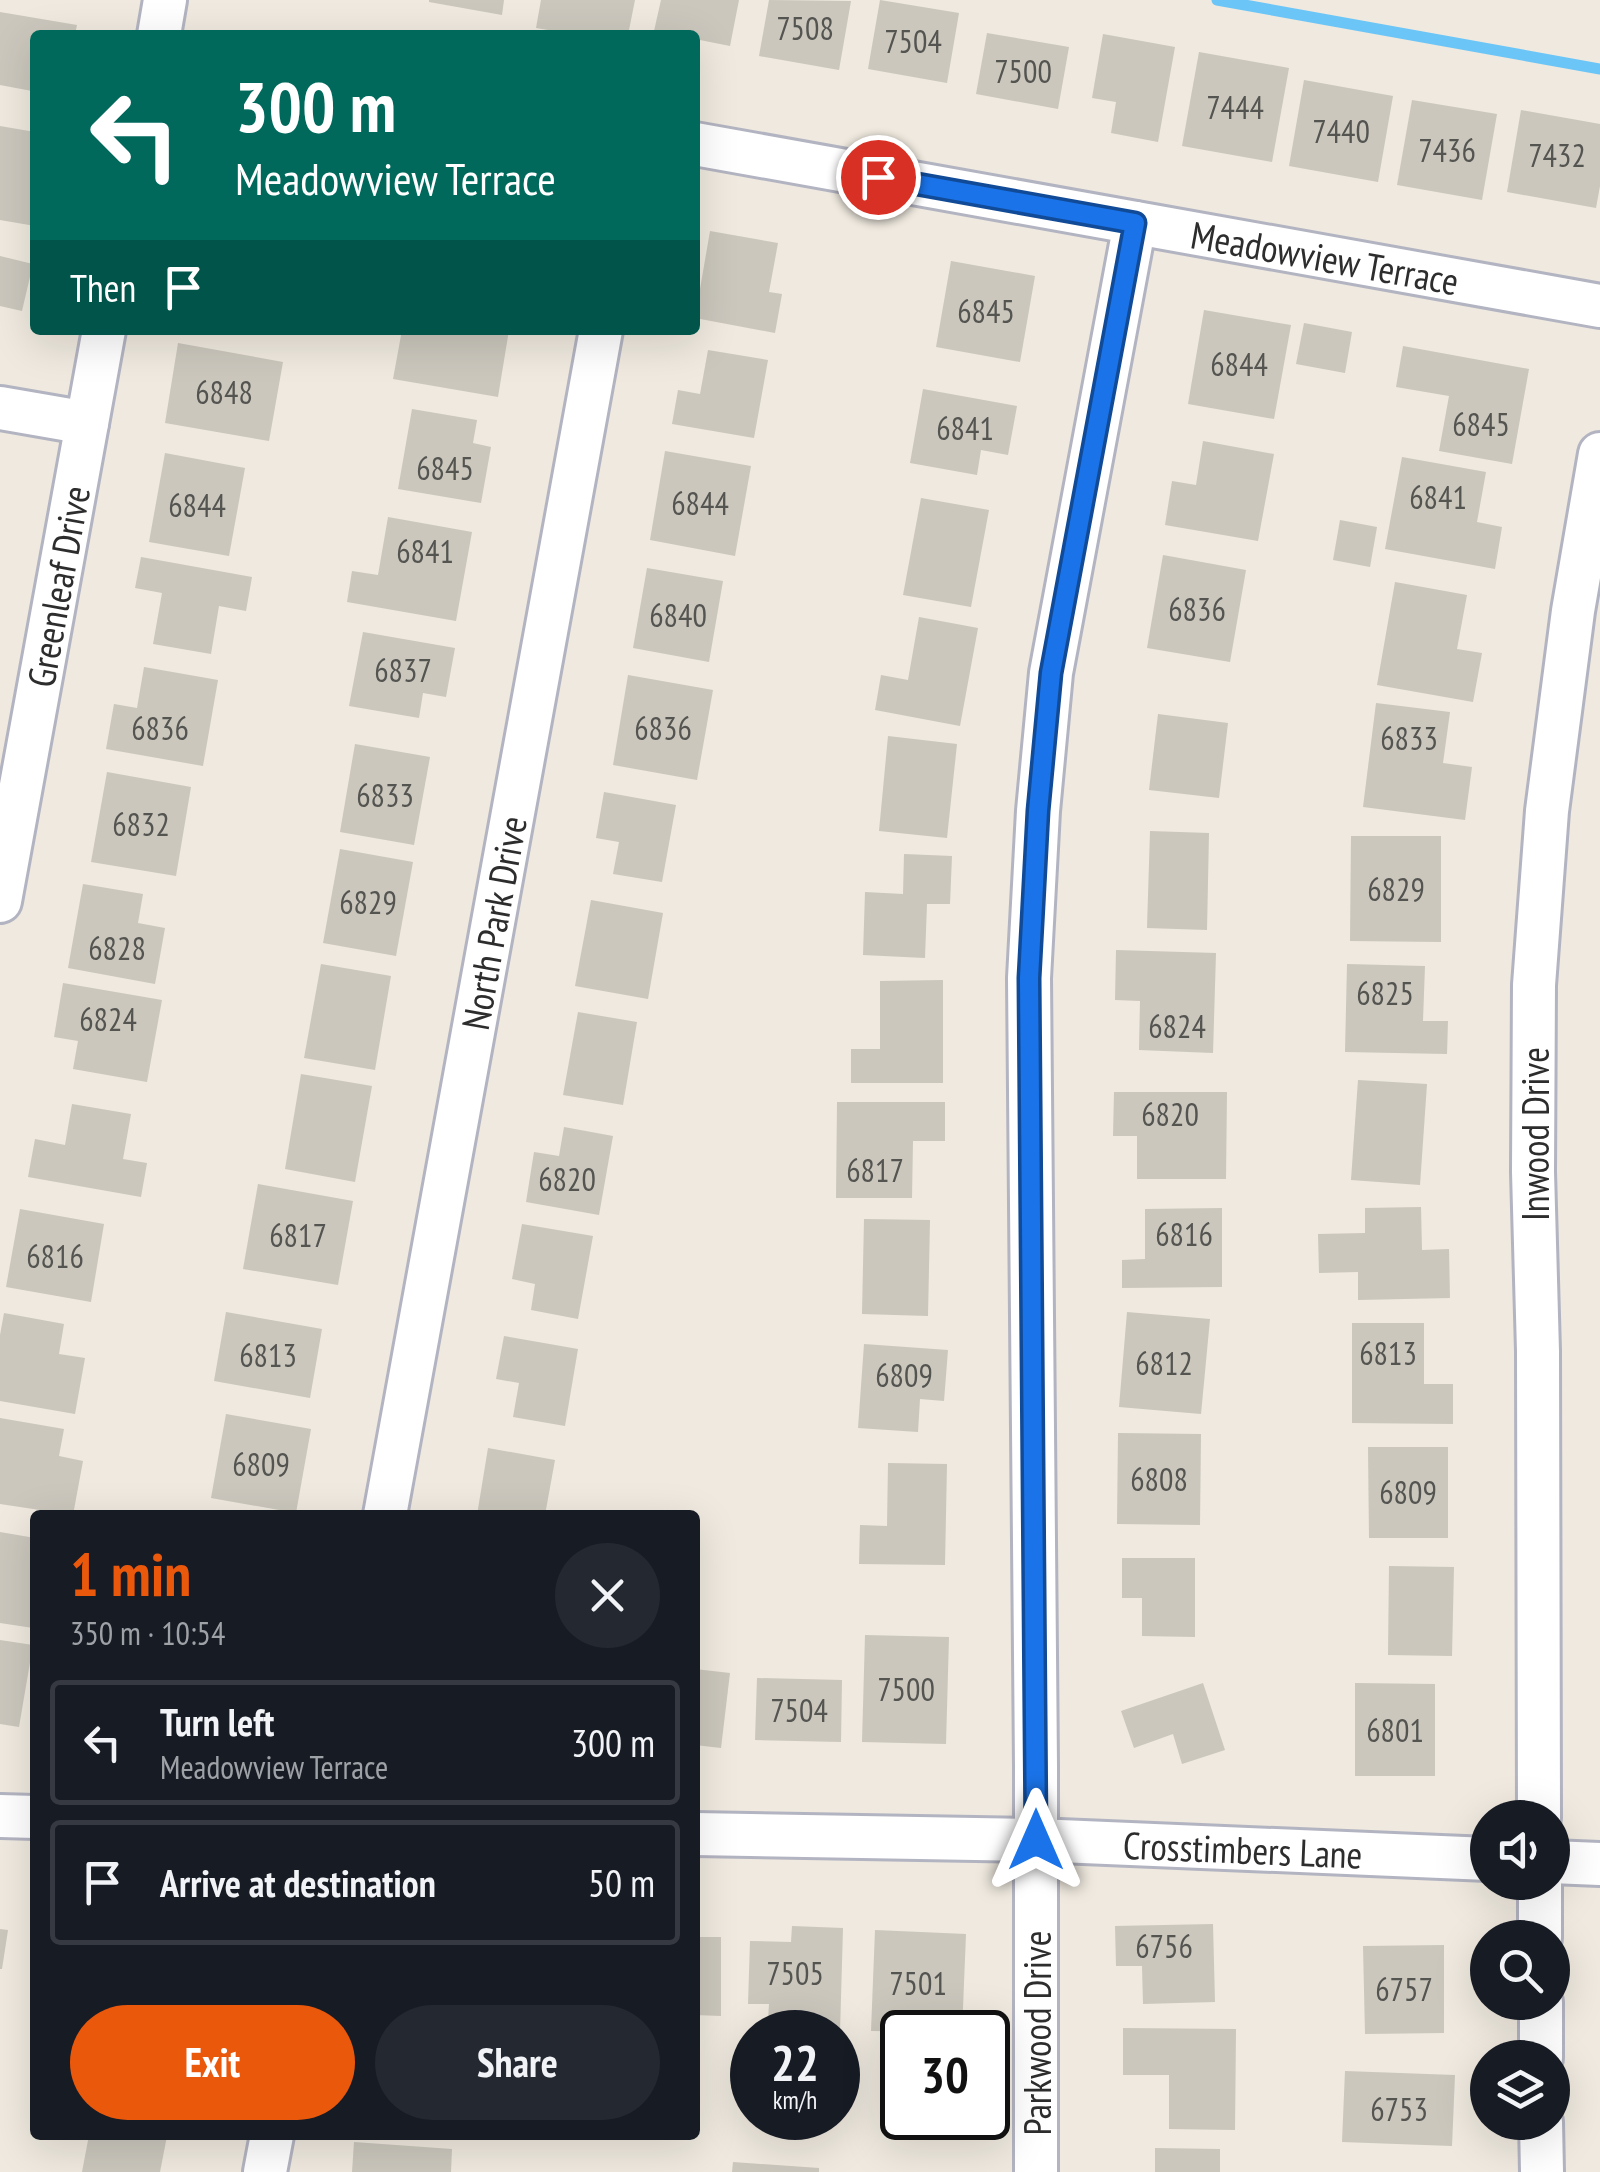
<!DOCTYPE html>
<html lang="en">
<head>
<meta charset="utf-8">
<style>
  :root { --surface:#171b24; --page:#242831; --text:#f1f3f6; --muted:#9ea1a6; --line:#363941; --accent:#ea580c }
  body { margin:0; font-family:"PT Sans Narrow",sans-serif; background:var(--page); color:var(--text); height:100vh; display:flex; flex-direction:column; font-size:38px; white-space:nowrap }
  * { box-sizing:border-box; margin:0 }
  p { font-size:32px; color:var(--muted) }
  .icon { flex:none; width:55px; height:55px; fill:none; stroke:currentColor; stroke-width:2; stroke-linecap:round; stroke-linejoin:round }
  .map { position:relative; flex:1; overflow:hidden }
  .sheet { position:absolute; left:30px; top:1510px; width:670px; height:630px; display:flex; flex-direction:column; background:var(--surface); border-radius:10px; box-shadow:0 10px 40px #0002 }
  .sheet>* { flex:none }
  .guide { position:absolute; left:30px; top:30px; width:670px; height:305px; border-radius:10px; box-shadow:0 10px 40px #0002; background:#00695c; color:#fff; overflow:hidden }
  .buttons { position:absolute; left:1470px; top:1800px; display:grid; gap:20px }
  .buttons a { display:grid; place-items:center; width:100px; height:100px; border-radius:50%; background:var(--surface); box-shadow:0 10px 40px #0002; font-size:50px }
  .speed { position:absolute; left:730px; top:2010px; display:flex; gap:20px; font-size:50px; font-weight:700; text-align:center }
  .speed>* { display:grid; place-content:center; width:130px; height:130px; border-radius:50%; background:var(--surface); box-shadow:0 10px 40px #0002; line-height:1 }
  .speed small { font-size:25px; font-weight:400 }
  .speed .limit { border:5px solid #111; border-radius:15px; background:#fff; color:#111 }
  .pin { position:absolute; display:grid; place-items:center; width:85px; height:85px; color:#fff; margin:-42px; border:5px solid #fff; border-radius:50%; box-shadow:0 2px 10px #0007 }
  .me { position:absolute; width:110px; margin:-55px; rotate:0deg; stroke-linejoin:round; filter:drop-shadow(0 0 8px #0008) }
  .turn { display:flex; align-items:center; gap:35px; height:210px; padding:0 40px; font-size:45px }
  .turn .icon { width:130px; height:130px; stroke-width:2.5 }
  .turn b { display:block; font-size:70px; line-height:85px }
  .then { display:flex; align-items:center; height:95px; padding:0 40px; background:#0003; gap:20px; font-size:38px }
  .round { display:grid; place-items:center; flex:none; width:105px; height:105px; border-radius:52px; background:var(--page) }
  .headline { display:flex; align-items:center; justify-content:space-between; height:170px; padding:0 40px }
  h1 { font-size:60px; font-weight:700; line-height:75px; color:var(--accent) }
  .button { display:flex; gap:20px; margin-top:auto; padding:20px 40px }
  .button a { flex:1; height:115px; border-radius:60px; background:var(--accent); color:#fff; font-size:40px; font-weight:700; line-height:115px; text-align:center }
  .button a+a { background:var(--page); color:var(--text) }
  ul { padding:0; list-style:none }
  li { display:flex; align-items:center; gap:30px; height:125px; margin:0 20px 15px; padding:0 20px; border:5px solid var(--line); border-radius:10px }
  li div { flex:1 }
  li b { display:block; font-size:38px }
  li em { font-style:normal }
  .map>svg:first-child { display:block }
</style>
</head>
<body>
<div class="map">
<svg width="1600" height="2172" viewBox="0 0 1600 2172">
  <rect width="100%" height="100%" fill="#efe9df"/>
  <g fill="none" stroke-linecap="round" stroke-linejoin="round">
    <!-- stream -->
    <polyline stroke="#6cc5f7" stroke-width="11" points="1217,0 1600,69"/>
  </g>
  <!-- building -->
  <g fill="#cbc7bd">
    <polygon points="429,0 504,0 502,15 429,2"/>
    <polygon points="541,0 635,0 628,35 578,35 536,28"/>
    <polygon points="661,0 739,0 730,46 695,39 695,35 673,35 654,31"/>
    <polygon points="769,0 851,1 839,70 759,56"/>
    <polygon points="880,0 959,13 947,83 868,69"/>
    <polygon points="0,12 77,25 75,35 35,35 35,74 32,91 0,85"/>
    <polygon points="987,33 1069,47 1058,109 976,94"/>
    <polygon points="1103,34 1175,47 1158,142 1111,133 1116,102 1092,98"/>
    <polygon points="1199,52 1289,68 1272,162 1182,146"/>
    <polygon points="1304,80 1393,96 1378,182 1289,166"/>
    <polygon points="1412,100 1497,114 1482,200 1397,185"/>
    <polygon points="1521,110 1600,124 1600,186 1596,208 1507,192"/>
    <polygon points="0,126 35,132 35,226 0,220"/>
    <polygon points="710,231 778,243 769,292 782,294 775,333 695,318"/>
    <polygon points="0,256 33,264 22,311 0,306"/>
    <polygon points="951,261 1035,276 1020,362 936,347"/>
    <polygon points="1204,310 1291,325 1274,419 1188,404"/>
    <polygon points="1304,323 1352,332 1345,373 1296,364"/>
    <polygon points="402,330 426,334 427,330 509,330 498,397 393,379"/>
    <polygon points="178,343 283,362 269,441 165,423"/>
    <polygon points="1403,346 1529,369 1512,464 1439,451 1449,396 1396,387"/>
    <polygon points="708,350 768,360 754,438 672,424 678,390 700,394"/>
    <polygon points="923,389 1017,406 1008,455 981,450 977,475 910,463"/>
    <polygon points="412,409 477,420 473,443 491,447 481,503 398,489"/>
    <polygon points="1203,441 1274,454 1258,541 1165,525 1172,481 1196,485"/>
    <polygon points="665,451 751,466 735,556 650,540"/>
    <polygon points="165,453 245,468 229,556 149,542"/>
    <polygon points="1402,457 1486,472 1477,522 1502,527 1495,569 1385,549"/>
    <polygon points="921,498 989,510 971,607 903,595"/>
    <polygon points="388,517 472,532 456,621 347,602 352,571 378,575"/>
    <polygon points="1340,520 1377,527 1370,567 1333,560"/>
    <polygon points="1163,555 1246,570 1230,662 1147,648"/>
    <polygon points="141,557 252,577 246,611 219,606 211,654 153,644 162,593 135,588"/>
    <polygon points="647,568 723,581 709,662 633,648"/>
    <polygon points="1395,582 1467,595 1457,649 1482,653 1473,702 1377,685"/>
    <polygon points="919,617 978,628 960,726 875,710 881,675 908,680"/>
    <polygon points="363,632 455,648 446,697 423,693 419,718 349,706"/>
    <polygon points="144,667 218,680 203,766 106,749 114,704 137,708"/>
    <polygon points="628,675 713,690 697,780 613,765"/>
    <polygon points="1376,703 1450,712 1443,763 1472,767 1465,820 1363,807"/>
    <polygon points="1158,714 1228,723 1219,798 1149,790"/>
    <polygon points="888,736 957,744 947,838 879,831"/>
    <polygon points="355,744 430,757 414,845 340,832"/>
    <polygon points="107,772 191,787 176,876 91,862"/>
    <polygon points="604,792 676,805 662,882 613,874 619,842 596,838"/>
    <polygon points="1150,831 1209,833 1207,930 1147,928"/>
    <polygon points="1351,836 1441,836 1441,942 1350,941"/>
    <polygon points="340,849 413,862 396,956 323,943"/>
    <polygon points="904,854 952,856 950,904 927,904 925,958 863,955 865,892 903,894"/>
    <polygon points="83,884 143,894 138,923 165,928 155,984 68,968"/>
    <polygon points="591,900 663,913 648,999 575,986"/>
    <polygon points="1116,950 1216,953 1213,1053 1139,1050 1140,1001 1115,1000"/>
    <polygon points="321,964 391,976 375,1070 304,1058"/>
    <polygon points="1347,964 1425,966 1423,1021 1448,1021 1447,1054 1345,1052"/>
    <polygon points="943,980 943,1083 851,1083 851,1049 880,1049 880,981"/>
    <polygon points="63,983 162,1000 147,1082 73,1069 78,1041 54,1037"/>
    <polygon points="578,1012 637,1022 623,1105 563,1095"/>
    <polygon points="301,1074 372,1086 355,1182 285,1169"/>
    <polygon points="1358,1080 1427,1084 1420,1185 1351,1180"/>
    <polygon points="1114,1092 1227,1092 1226,1179 1137,1179 1137,1136 1113,1136"/>
    <polygon points="837,1102 945,1102 945,1141 913,1141 912,1198 836,1198"/>
    <polygon points="72,1104 131,1114 123,1159 147,1163 141,1197 28,1177 35,1139 65,1145"/>
    <polygon points="564,1127 613,1136 599,1215 526,1202 534,1152 559,1156"/>
    <polygon points="258,1184 353,1201 338,1285 243,1269"/>
    <polygon points="1421,1207 1422,1250 1449,1249 1450,1298 1358,1300 1358,1272 1319,1273 1318,1234 1365,1233 1365,1208"/>
    <polygon points="1222,1208 1222,1287 1122,1288 1122,1260 1145,1259 1145,1209"/>
    <polygon points="20,1209 104,1224 91,1302 6,1287"/>
    <polygon points="864,1219 930,1220 928,1316 862,1314"/>
    <polygon points="522,1224 593,1236 578,1319 531,1310 535,1284 512,1279"/>
    <polygon points="226,1312 322,1329 310,1398 214,1381"/>
    <polygon points="1127,1312 1210,1319 1201,1414 1119,1407"/>
    <polygon points="4,1313 64,1324 59,1354 85,1358 75,1414 0,1401 0,1335"/>
    <polygon points="1352,1323 1424,1323 1424,1384 1453,1384 1453,1424 1352,1423"/>
    <polygon points="504,1336 578,1349 565,1426 513,1417 519,1383 496,1379"/>
    <polygon points="864,1344 948,1350 944,1401 920,1399 918,1432 858,1428"/>
    <polygon points="226,1414 311,1429 296,1513 211,1498"/>
    <polygon points="0,1418 64,1429 59,1456 83,1461 73,1515 0,1504"/>
    <polygon points="1118,1433 1201,1434 1200,1525 1117,1524"/>
    <polygon points="1368,1447 1448,1447 1448,1538 1369,1538"/>
    <polygon points="488,1448 555,1460 545,1515 477,1515"/>
    <polygon points="888,1463 947,1464 945,1565 859,1564 860,1525 887,1526"/>
    <polygon points="0,1532 35,1538 35,1614 33,1628 0,1623"/>
    <polygon points="1122,1558 1195,1558 1195,1637 1142,1636 1142,1598 1122,1598"/>
    <polygon points="1389,1566 1454,1567 1452,1656 1388,1655"/>
    <polygon points="865,1635 949,1637 946,1744 862,1742"/>
    <polygon points="0,1640 33,1645 19,1727 0,1724"/>
    <polygon points="695,1669 730,1673 721,1748 695,1745"/>
    <polygon points="757,1678 842,1680 841,1742 755,1740"/>
    <polygon points="1203,1683 1225,1750 1182,1764 1173,1734 1134,1748 1121,1711"/>
    <polygon points="1355,1683 1435,1684 1435,1776 1355,1776"/>
    <polygon points="1213,1924 1215,2002 1143,2004 1142,1966 1116,1966 1115,1926"/>
    <polygon points="792,1926 843,1928 840,2032 790,2032 791,2021 768,2020 769,2004 748,2004 750,1941 791,1942"/>
    <polygon points="0,1929 8,1930 2,1969 0,1969"/>
    <polygon points="875,1930 966,1934 962,2032 871,2031"/>
    <polygon points="695,1937 721,1937 721,2016 695,2015"/>
    <polygon points="1444,1945 1444,2033 1365,2034 1363,1946"/>
    <polygon points="1123,2028 1236,2029 1235,2130 1169,2129 1169,2075 1123,2075"/>
    <polygon points="1345,2071 1455,2075 1452,2146 1342,2142"/>
    <polygon points="89,2135 167,2136 160,2172 82,2172"/>
    <polygon points="354,2142 452,2149 451,2172 352,2172"/>
    <polygon points="1155,2148 1220,2149 1220,2172 1155,2172"/>
    <polygon points="733,2162 819,2168 819,2172 732,2172"/>
  </g>
  <g fill="none" stroke-linecap="round" stroke-linejoin="round">
    <defs>
      <g id="minor">
        <polyline points="159,35 165,0"/>
        <path id="s1" d="M 695,144 L 1600,306"/>
        <polyline points="0,408 87,423"/>
        <path id="s2" d="M 0,901 L 104,330"/>
        <path id="s3" d="M 385,1515 L 601,330"/>
        <polyline points="0,1816 35,1817"/>
        <polyline points="1539,1818 1538,1351 1533,1172 1534,985 1547,811 1573,611 1600,454"/>
        <path id="s4" d="M 695,1834 L 1036,1840 L 1488,1859"/>
        <polyline points="1552,1862 1600,1864"/>
        <polyline points="1540,1882 1540,1938"/>
        <polyline points="1541,2002 1541,2058"/>
        <polyline points="1541,2122 1542,2172"/>
        <polyline points="265,2172 272,2135"/>
        <polyline points="1036,2172 1036,1767 1029,978 1038,811 1051,673 1135,223"/>
      </g>
    </defs>
    <!-- minor casing -->
    <use href="#minor" stroke="#b3b4c1" stroke-width="48"/>
    <!-- minor -->
    <use href="#minor" stroke="#fff" stroke-width="42"/>
  </g>
  <g fill="none" stroke-linecap="round" stroke-linejoin="round">
    <defs>
      <polyline id="route" points="878,177 1135,223 1051,673 1038,811 1029,978 1036,1840"/>
    </defs>
    <!-- route casing -->
    <use href="#route" stroke="#114b97" stroke-width="25"/>
    <!-- route -->
    <use href="#route" stroke="#1a73e8" stroke-width="18"/>
  </g>
  <g text-anchor="middle" dominant-baseline="central" stroke-width="10" stroke-linejoin="round" paint-order="stroke">
    <!-- number labels -->
    <g font-size="32" fill="#545451">
      <text x="805" y="28">7508</text>
      <text x="913" y="41">7504</text>
      <text x="1023" y="71">7500</text>
      <text x="1235" y="107">7444</text>
      <text x="1341" y="131">7440</text>
      <text x="1447" y="150">7436</text>
      <text x="1557" y="155">7432</text>
      <text x="986" y="311">6845</text>
      <text x="1239" y="364">6844</text>
      <text x="224" y="392">6848</text>
      <text x="1481" y="424">6845</text>
      <text x="965" y="428">6841</text>
      <text x="445" y="468">6845</text>
      <text x="1438" y="497">6841</text>
      <text x="700" y="503">6844</text>
      <text x="197" y="505">6844</text>
      <text x="425" y="551">6841</text>
      <text x="1197" y="609">6836</text>
      <text x="678" y="615">6840</text>
      <text x="403" y="670">6837</text>
      <text x="160" y="728">6836</text>
      <text x="663" y="728">6836</text>
      <text x="1409" y="738">6833</text>
      <text x="385" y="795">6833</text>
      <text x="141" y="824">6832</text>
      <text x="1396" y="889">6829</text>
      <text x="368" y="902">6829</text>
      <text x="117" y="948">6828</text>
      <text x="1385" y="993">6825</text>
      <text x="108" y="1019">6824</text>
      <text x="1177" y="1026">6824</text>
      <text x="1170" y="1114">6820</text>
      <text x="875" y="1170">6817</text>
      <text x="567" y="1179">6820</text>
      <text x="1184" y="1234">6816</text>
      <text x="298" y="1235">6817</text>
      <text x="55" y="1256">6816</text>
      <text x="1388" y="1353">6813</text>
      <text x="268" y="1355">6813</text>
      <text x="1164" y="1363">6812</text>
      <text x="904" y="1375">6809</text>
      <text x="261" y="1464">6809</text>
      <text x="1159" y="1479">6808</text>
      <text x="1408" y="1492">6809</text>
      <text x="906" y="1689">7500</text>
      <text x="799" y="1710">7504</text>
      <text x="1395" y="1730">6801</text>
      <text x="1164" y="1946">6756</text>
      <text x="795" y="1973">7505</text>
      <text x="918" y="1983">7501</text>
      <text x="1404" y="1989">6757</text>
      <text x="1399" y="2109">6753</text>
    </g>
    <!-- street labels -->
    <g font-size="38" fill="#2d2d2d" stroke="#fff">
      <text stroke="none"><textPath href="#s1" startOffset="640">Meadowview Terrace</textPath></text>
      <text stroke="none"><textPath href="#s2" startOffset="320">Greenleaf Drive</textPath></text>
      <text stroke="none"><textPath href="#s3" startOffset="602">North Park Drive</textPath></text>
      <text transform="translate(1534 1134) rotate(-90)">Inwood Drive</text>
      <text stroke="none"><textPath href="#s4" startOffset="548">Crosstimbers Lane</textPath></text>
      <text transform="translate(1036 2033) rotate(-90)">Parkwood Drive</text>
    </g>
  </g>
</svg>
<div class="buttons">
<a><svg class="icon" aria-label="sound" viewBox="0 0 24 24"><path d="M4 9h4l5-4v14l-5-4H4zM17 9q2 3 0 6"/></svg></a>
<a><svg class="icon" aria-label="search" viewBox="0 0 24 24"><circle cx="10" cy="10" r="6"/><path d="M15 15l6 6"/></svg></a>
<a><svg class="icon" aria-label="layers" viewBox="0 0 24 24"><path d="M12 4l9 5-9 5-9-5zM3 14l9 5 9-5"/></svg></a>
</div>
<div class="speed"><div>22<small>km/h</small></div><div class="limit">30</div></div>
<div class="pin" style="left:878px;top:177px;background:#d93025"><svg class="icon" aria-label="arrive" viewBox="0 0 24 24"><path d="M6 21V4h12l-3 4 3 4H6"/></svg></div>
<svg class="me" style="left:1036px;top:1840px" viewBox="-20 -20 40 40"><path d="M0-17L14 15 0 8-14 15z" fill="#1a73e8" stroke="#fff" stroke-width="4"/></svg>
<div class="guide">
<div class="turn"><svg class="icon" aria-label="left" viewBox="0 0 24 24"><path d="M17 20v-9H6M10 6l-5 5 5 5"/></svg><div><b>300 m</b>Meadowview Terrace</div></div>
<div class="then">Then<svg class="icon" aria-label="arrive" viewBox="0 0 24 24"><path d="M6 21V4h12l-3 4 3 4H6"/></svg></div>
</div>
<section class="sheet">
<div class="headline"><div><h1>1 min</h1><p>350 m · 10:54</p></div><a class="round"><svg class="icon" aria-label="close" viewBox="0 0 24 24"><path d="M6 6l12 12M18 6L6 18"/></svg></a></div>
<ul>
<li><svg class="icon" aria-label="left" viewBox="0 0 24 24"><path d="M17 20v-9H6M10 6l-5 5 5 5"/></svg><div><b>Turn left</b><p>Meadowview Terrace</p></div><em>300 m</em></li>
<li><svg class="icon" aria-label="arrive" viewBox="0 0 24 24"><path d="M6 21V4h12l-3 4 3 4H6"/></svg><div><b>Arrive at destination</b></div><em>50 m</em></li>
</ul>
<div class="button"><a>Exit</a><a>Share</a></div>
</section>
</div>
</body>
</html>
